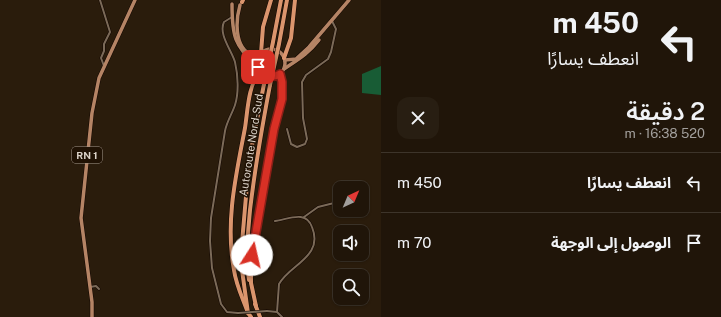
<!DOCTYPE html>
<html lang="ar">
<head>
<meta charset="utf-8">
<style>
  :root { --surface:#201509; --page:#281e12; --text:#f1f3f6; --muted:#a29f9c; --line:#3d342a }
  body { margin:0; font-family:"Public Sans","Noto Sans Arabic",sans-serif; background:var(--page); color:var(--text); direction:rtl; height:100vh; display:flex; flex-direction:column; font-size:15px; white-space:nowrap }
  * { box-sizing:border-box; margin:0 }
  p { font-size:13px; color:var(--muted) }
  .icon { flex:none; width:22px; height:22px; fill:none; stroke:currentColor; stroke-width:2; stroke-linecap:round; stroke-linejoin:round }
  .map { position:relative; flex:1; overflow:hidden; direction:ltr }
  .side { display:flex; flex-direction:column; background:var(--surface); width:340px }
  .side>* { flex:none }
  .banner { background:#201509; color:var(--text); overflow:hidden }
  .needle { width:26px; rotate:44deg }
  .tools { position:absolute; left:333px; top:181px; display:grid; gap:8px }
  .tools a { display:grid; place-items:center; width:36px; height:36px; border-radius:8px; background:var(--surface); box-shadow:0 1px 3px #0004,0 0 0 1px var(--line); font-size:20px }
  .pin { position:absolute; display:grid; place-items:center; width:34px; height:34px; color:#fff; margin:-17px; border-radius:8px; box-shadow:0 2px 6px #0006 }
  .me { position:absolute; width:44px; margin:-22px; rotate:10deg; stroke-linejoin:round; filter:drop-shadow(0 0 3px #0008) }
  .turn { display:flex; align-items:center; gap:14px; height:84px; padding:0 16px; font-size:18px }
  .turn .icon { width:52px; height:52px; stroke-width:2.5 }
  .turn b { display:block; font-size:28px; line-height:34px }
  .round { display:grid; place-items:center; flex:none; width:42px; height:42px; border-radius:12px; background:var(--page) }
  .summary { display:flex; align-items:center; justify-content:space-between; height:68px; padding:0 16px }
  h1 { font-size:24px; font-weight:600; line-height:30px }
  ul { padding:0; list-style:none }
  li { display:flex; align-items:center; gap:12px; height:60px; padding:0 16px; border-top:1px solid var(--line) }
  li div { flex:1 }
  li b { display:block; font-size:15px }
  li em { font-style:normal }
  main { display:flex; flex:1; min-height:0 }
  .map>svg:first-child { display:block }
</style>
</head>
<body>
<main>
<section class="side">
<div class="banner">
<div class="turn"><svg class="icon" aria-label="left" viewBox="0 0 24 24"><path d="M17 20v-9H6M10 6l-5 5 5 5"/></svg><div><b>450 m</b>انعطف يسارًا</div></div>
</div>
<div class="summary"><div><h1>2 دقيقة</h1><p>520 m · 16:38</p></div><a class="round"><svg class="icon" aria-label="close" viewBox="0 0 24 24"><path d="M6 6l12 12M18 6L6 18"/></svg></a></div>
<ul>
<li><svg class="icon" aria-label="left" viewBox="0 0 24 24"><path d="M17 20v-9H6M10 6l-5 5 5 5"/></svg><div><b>انعطف يسارًا</b></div><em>450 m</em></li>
<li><svg class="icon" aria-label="arrive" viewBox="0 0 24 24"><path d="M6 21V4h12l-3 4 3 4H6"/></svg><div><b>الوصول إلى الوجهة</b></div><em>70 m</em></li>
</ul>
</section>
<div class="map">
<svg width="381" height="317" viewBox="0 0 381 317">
  <rect width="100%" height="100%" fill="#2a1c0c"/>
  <!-- forest -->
  <polygon fill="#185c35" points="381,66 381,95 362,93 362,74"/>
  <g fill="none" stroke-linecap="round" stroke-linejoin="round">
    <defs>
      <g id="street">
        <polyline points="100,0 110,32 104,44 104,51 101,58 104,66"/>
        <path d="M 232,17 L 224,22 C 218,34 232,51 235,62 C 238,75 239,93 235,105 C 232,114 227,121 225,131 L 211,218 L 210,241 L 212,268 L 221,304 L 227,312 L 238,313"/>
        <polyline points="287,129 291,144 297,147 305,144 307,139 303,118 302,82 306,75 328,59 331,52 336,29 332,21"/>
        <polyline points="304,217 318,207 334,203"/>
        <path d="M 275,221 C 289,219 306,210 312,227 C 324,257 290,264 279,284 L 277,312"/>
        <polyline points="90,287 96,286 99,289"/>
        <polyline points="267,311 277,312 282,317"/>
      </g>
      <g id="primary">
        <path d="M 232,4 C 232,36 234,45 258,68"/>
        <path d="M 240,5 C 235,23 234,55 259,56"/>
        <circle cx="271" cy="63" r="14"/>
        <polyline points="285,60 296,59 309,47 349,0"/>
        <path d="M 284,69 C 299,59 308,54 319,40"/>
        <polyline points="92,317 92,302 81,218 92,113 99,78 135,0"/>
      </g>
      <g id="highway">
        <polyline points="242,2 243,0"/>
        <polyline points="273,42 281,0"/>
        <polyline points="279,44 287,0"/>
        <polyline points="261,53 263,27 271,0"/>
        <polyline points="284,58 291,38 295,0"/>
        <path d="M 249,280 C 245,256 248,234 250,210 C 255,168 262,127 270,85"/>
        <polyline points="255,304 260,317"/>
        <path d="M 256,306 L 251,283 L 251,268 C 256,222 265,176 274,131 C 278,112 287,93 280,74"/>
        <path d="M 248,313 C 243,299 236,285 234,270 C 225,222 236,175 245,128 C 248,108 248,87 260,70"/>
        <polyline points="251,317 248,313 241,263 242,243 249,161 264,84"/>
      </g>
    </defs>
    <!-- street casing -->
    <use href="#street" stroke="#120600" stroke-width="3"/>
    <!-- primary casing -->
    <use href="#primary" stroke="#120600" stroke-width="4.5"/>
    <!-- highway casing -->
    <use href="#highway" stroke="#120600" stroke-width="5"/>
    <!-- street -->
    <use href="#street" stroke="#7b6a58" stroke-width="2"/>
    <!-- primary -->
    <use href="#primary" stroke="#b58465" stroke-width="3.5"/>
    <!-- highway -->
    <use href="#highway" stroke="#db956d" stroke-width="4"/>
    <defs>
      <polyline id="street-bridge" points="238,313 267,311"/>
      <g id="highway-bridge">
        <polyline points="264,84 273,42"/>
        <polyline points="270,85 279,44"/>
      </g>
    </defs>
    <!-- street-bridge casing -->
    <use href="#street-bridge" stroke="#120600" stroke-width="3" stroke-linecap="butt"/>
    <!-- highway-bridge casing -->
    <use href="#highway-bridge" stroke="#120600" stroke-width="5" stroke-linecap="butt"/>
    <!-- street-bridge -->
    <use href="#street-bridge" stroke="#7b6a58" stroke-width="2"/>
    <!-- highway-bridge -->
    <use href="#highway-bridge" stroke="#db956d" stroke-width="4"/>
  </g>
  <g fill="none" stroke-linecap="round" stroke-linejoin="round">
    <defs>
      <path id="route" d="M 252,255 L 274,129 L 282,99 L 282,82 L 280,74 C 271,79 263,76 258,67"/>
    </defs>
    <!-- route casing -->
    <use href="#route" stroke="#8d1f18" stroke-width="10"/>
    <!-- route -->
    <use href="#route" stroke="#d93025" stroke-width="7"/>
  </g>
  <g text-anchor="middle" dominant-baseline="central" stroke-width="3" stroke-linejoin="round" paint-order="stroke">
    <!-- shield labels -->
    <rect fill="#201204" stroke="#a4998e" stroke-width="1" x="72" y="147" width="30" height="16" rx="3"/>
    <g font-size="10" font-weight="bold" fill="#dcd3c9">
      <text x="87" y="155">RN 1</text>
    </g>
    <!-- street labels -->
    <g font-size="11" fill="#dcd3c9" stroke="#201204">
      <text transform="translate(251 145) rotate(-81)">Autoroute Nord-Sud</text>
    </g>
  </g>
</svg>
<div class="tools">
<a><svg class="needle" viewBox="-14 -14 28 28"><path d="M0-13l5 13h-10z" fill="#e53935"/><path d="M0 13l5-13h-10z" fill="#a29f9c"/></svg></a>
<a><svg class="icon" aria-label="sound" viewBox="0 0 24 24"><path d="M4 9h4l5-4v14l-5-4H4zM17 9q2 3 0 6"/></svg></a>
<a><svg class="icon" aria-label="search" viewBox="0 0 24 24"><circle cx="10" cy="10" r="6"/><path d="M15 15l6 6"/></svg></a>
</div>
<div class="pin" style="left:258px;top:67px;background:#d93025"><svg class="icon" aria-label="arrive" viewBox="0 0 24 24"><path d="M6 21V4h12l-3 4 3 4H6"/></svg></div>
<svg class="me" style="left:252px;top:255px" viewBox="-20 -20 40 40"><circle r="19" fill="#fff"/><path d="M0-13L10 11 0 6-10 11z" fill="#d93025"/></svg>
</div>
</main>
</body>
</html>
